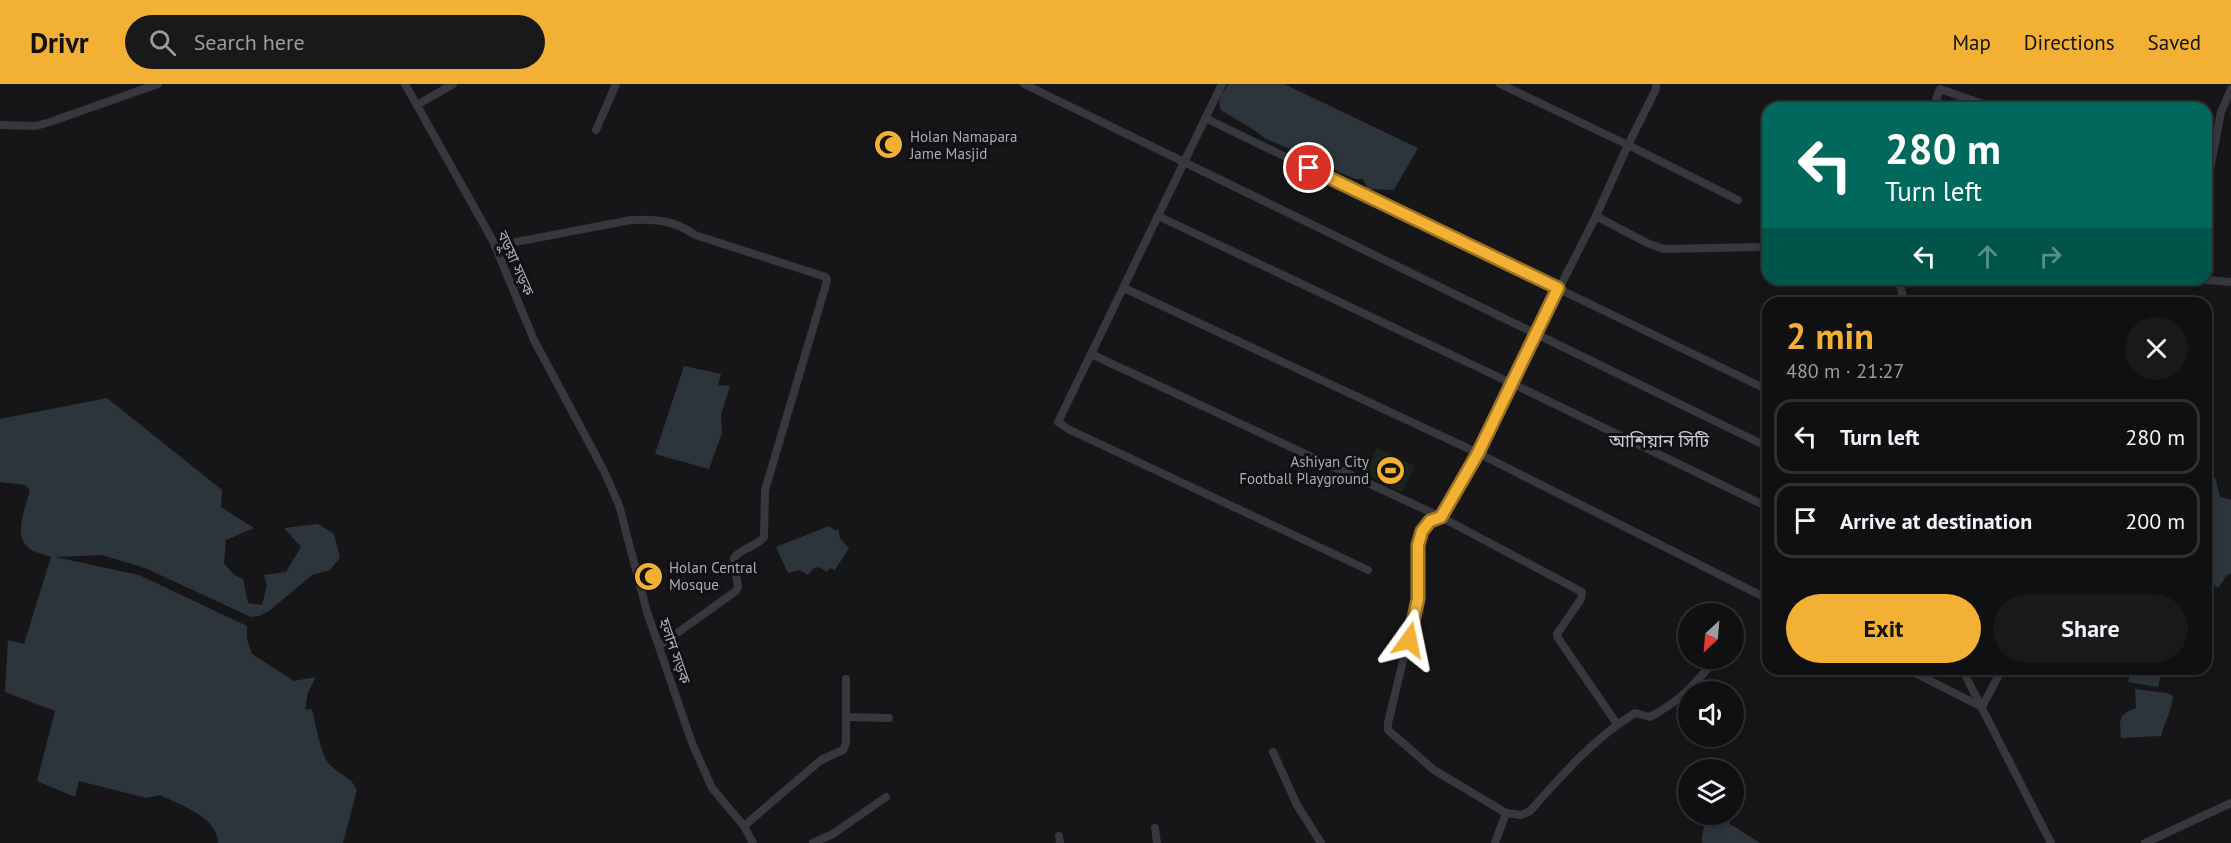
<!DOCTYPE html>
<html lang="en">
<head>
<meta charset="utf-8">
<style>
  :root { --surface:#101012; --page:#19191b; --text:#f1f3f6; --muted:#9c9d9f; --line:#303032; --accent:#f2b134 }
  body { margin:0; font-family:"PT Sans","Noto Sans Bengali",sans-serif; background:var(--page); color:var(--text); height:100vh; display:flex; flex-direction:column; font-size:22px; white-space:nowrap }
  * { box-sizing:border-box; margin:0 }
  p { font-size:20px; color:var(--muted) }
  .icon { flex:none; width:33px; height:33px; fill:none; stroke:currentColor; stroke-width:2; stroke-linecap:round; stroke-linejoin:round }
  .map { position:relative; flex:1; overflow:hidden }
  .details { position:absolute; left:1762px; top:213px; width:450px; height:378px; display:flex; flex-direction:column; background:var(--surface); border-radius:18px; box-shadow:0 3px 9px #0003,0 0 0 2px var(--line) }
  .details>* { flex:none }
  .hud { position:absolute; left:1762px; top:18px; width:450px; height:183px; border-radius:18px; box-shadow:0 3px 9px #0003,0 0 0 2px var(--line); background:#00695c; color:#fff; overflow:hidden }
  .needle { width:39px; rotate:206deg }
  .buttons { position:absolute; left:1678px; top:519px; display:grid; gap:12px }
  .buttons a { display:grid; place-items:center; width:66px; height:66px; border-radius:50%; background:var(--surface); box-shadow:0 3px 9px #0003,0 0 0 2px var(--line); font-size:30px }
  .pin { position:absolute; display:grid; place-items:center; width:51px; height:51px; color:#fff; margin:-26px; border:3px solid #fff; border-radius:50%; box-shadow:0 2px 6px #0007 }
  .me { position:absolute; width:66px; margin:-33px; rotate:12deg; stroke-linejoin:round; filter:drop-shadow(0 0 4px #0008) }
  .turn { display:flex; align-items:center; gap:21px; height:126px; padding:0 24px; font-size:27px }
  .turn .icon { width:78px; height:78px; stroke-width:2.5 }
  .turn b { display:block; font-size:42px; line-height:51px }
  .lanes { display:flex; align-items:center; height:57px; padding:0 24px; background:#0003; justify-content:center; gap:30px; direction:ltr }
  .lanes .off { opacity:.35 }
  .round { display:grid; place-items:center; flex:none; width:63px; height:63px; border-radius:32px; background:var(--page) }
  .headline { display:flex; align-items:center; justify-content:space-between; height:102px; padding:0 24px }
  h1 { font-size:36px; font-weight:700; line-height:45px; color:var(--accent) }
  .cta { display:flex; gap:12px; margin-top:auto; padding:12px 24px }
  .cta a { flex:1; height:69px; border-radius:36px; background:var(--accent); color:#111; font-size:24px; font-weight:700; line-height:69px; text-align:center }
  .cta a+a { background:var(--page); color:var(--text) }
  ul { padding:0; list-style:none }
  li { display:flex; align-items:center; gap:18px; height:75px; margin:0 12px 9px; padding:0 12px; border:3px solid var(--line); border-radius:18px }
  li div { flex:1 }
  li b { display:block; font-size:22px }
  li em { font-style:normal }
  header { display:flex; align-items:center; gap:36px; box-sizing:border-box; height:84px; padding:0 30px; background:var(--accent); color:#111 }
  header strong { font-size:28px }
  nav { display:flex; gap:33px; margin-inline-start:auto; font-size:21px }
  .search { width:420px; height:54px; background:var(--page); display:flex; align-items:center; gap:15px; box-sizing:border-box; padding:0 21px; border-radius:33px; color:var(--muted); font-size:22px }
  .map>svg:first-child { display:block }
</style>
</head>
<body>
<header>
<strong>Drivr</strong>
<div class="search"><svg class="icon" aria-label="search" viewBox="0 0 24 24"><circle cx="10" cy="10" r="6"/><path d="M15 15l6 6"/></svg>Search here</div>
<nav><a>Map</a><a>Directions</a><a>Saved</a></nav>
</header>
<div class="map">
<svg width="2231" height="759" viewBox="0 0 2231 759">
  <rect width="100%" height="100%" fill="#161618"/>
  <!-- green -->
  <polygon fill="#1c231d" points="1377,363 1415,382 1402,408 1365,390"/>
  <!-- water -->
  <g fill="#2c353c">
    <path d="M 1229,0 L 1284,0 L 1418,64 L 1394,106 L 1368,105 L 1363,95 L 1355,95 L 1338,88 L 1316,71 L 1300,69 L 1266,55 L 1254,46 L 1221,26 C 1216,16 1223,8 1229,0 Z"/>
    <polygon points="684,282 721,290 718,301 730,302 721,331 722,349 709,385 655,370"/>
    <path d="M 107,314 L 222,406 L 221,423 L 254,444 L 226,456 L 224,479 L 234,491 L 243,495 L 248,519 L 262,521 L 267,501 L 264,491 L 286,488 L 301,463 L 284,444 L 318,440 L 334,450 L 340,474 L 330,486 L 312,491 L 269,527 L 259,532 L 251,533 L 145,484 L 102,471 L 55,473 L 139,491 L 247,542 L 247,555 L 252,570 L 294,597 L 316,593 L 308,608 L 305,626 L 312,625 C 315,638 321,671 329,680 C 338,690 352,693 357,706 L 343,759 L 218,759 C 218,733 180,721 160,711 L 146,714 L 79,697 L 75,713 L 37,697 L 55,627 L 5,608 L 8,556 L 24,560 L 51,473 C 46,471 39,469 33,467 C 10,455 26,424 30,406 L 25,401 L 0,398 L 0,335 Z"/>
    <polygon points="2207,383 2216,396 2220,413 2231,416 2231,489 2226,492 2219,503 2216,503 2207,488"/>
    <polygon points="829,442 836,447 838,444 840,454 849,464 835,486 830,484 827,488 819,483 813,485 808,491 800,486 788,489 776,463"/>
    <polygon points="2132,585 2162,585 2158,603 2128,598"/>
    <path d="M 2135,605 L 2167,609 L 2173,612 C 2171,629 2165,636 2161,652 L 2121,654 C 2120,636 2117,631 2136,624 Z"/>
    <path d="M 1711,730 L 1723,731 L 1730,740 L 1760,759 L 1702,759 C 1702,750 1704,737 1711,730 Z"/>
  </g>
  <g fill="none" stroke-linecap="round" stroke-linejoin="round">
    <!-- street -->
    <g stroke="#37383d" stroke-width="8">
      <polyline points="405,0 493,157 534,256 604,387 619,421 647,528 692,659 712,704 744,742 753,759"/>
      <polyline points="1024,0 1768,363"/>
      <polyline points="1222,0 1058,338 1068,345 1368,486"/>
      <polyline points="1500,0 1628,61 1596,132 1647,159 1664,165 1761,163 1768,160"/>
      <polyline points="1656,0 1656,5 1628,61 1738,116"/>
      <polyline points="417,21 453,0"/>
      <polyline points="1933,24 1940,5 1995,24"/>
      <polyline points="1205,34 1768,306"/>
      <polyline points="0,41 36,42 50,38 158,0"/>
      <polyline points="596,46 616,0"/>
      <polyline points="2206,106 2221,28 2231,5"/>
      <polyline points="1158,132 1511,299 1768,423"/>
      <path d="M 495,162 L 631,136 C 656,135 674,136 695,151 L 826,193 L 827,197 L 765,406 L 764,453 C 756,463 741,464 734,474 L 738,503 L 736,507 L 659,562"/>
      <polyline points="1899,195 1904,219"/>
      <polyline points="2194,195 2231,198"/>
      <polyline points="1124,204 1478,369 1768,515"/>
      <polyline points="1091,270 1441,433 1582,508 1581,515 1557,550 1558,554 1617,640"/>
      <polyline points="1907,585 1982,623 2002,585"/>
      <polyline points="1962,585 2051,759"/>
      <polyline points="846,633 889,634"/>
      <polyline points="1273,668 1297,721 1321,759"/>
      <polyline points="1506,729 1434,686 1388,646 1388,639 1418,515 1418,461 1422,447 1430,437 1441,433 1478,369 1511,299 1596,132"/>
      <polyline points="744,742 821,676 843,666 846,659 846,595"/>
      <polyline points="1155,744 1157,759"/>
      <polyline points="1059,752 1060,759"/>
      <polyline points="813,759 833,750 886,713"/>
      <path d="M 1495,759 L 1506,729 L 1521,731 L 1530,727 C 1562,691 1594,654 1635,629 L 1650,633 C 1681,616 1694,602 1716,574"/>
      <polyline points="2145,759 2231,719"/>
    </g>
  </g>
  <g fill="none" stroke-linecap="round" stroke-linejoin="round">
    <defs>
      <polyline id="route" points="1309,84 1558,204 1478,369 1441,433 1430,437 1422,447 1418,461 1418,515 1409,556"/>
    </defs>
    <!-- route casing -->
    <use href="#route" stroke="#9d7322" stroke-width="15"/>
    <!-- route -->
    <use href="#route" stroke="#f2b134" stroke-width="10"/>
  </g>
  <!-- icons -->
  <defs>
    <symbol id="mosque-disc" viewBox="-11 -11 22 22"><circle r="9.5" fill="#f2b134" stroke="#111113"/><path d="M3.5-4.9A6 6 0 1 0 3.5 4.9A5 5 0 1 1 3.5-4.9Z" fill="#111"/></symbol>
    <symbol id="stadium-disc" viewBox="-11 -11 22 22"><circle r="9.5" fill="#f2b134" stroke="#111113"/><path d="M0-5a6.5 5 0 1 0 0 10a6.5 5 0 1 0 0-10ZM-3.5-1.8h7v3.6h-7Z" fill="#111"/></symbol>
  </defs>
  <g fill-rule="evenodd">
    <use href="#mosque-disc" x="872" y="44" width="33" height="33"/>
    <use href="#stadium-disc" x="1374" y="370" width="33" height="33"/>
    <use href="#mosque-disc" x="632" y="476" width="33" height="33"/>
  </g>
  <g text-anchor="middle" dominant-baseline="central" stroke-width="6" stroke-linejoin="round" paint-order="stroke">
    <!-- poi labels -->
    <g font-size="15" fill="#a8adb8" stroke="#111113" text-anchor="start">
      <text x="910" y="52">Holan Namapara<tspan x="910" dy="17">Jame Masjid</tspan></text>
      <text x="1369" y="377" text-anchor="end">Ashiyan City<tspan x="1369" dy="17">Football Playground</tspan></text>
      <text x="669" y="483">Holan Central<tspan x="669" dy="17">Mosque</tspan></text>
    </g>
    <!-- street labels -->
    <g font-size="15" fill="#a8adb8" stroke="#111113">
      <text transform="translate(516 179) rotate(66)">বড়ুয়া সড়ক</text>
      <text transform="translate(675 567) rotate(71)">হলান সড়ক</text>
    </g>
    <!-- quarter labels -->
    <g font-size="18" fill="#c9ccd4" stroke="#111113">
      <text x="1659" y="356">আশিয়ান সিটি</text>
    </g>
  </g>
</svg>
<div class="buttons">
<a><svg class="needle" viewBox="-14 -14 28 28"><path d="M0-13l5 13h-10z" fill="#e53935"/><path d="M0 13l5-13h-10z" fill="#9c9d9f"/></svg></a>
<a><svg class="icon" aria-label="sound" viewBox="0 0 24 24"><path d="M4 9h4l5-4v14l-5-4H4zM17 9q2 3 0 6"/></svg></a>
<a><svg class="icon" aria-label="layers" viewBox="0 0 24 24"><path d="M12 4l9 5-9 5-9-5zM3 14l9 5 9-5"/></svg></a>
</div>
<div class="pin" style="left:1309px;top:84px;background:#d93025"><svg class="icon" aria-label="arrive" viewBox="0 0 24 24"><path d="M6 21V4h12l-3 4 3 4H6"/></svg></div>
<svg class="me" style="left:1409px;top:556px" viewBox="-20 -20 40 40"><path d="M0-17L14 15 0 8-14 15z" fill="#f2b134" stroke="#fff" stroke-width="4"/></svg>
<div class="hud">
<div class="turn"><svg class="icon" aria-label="left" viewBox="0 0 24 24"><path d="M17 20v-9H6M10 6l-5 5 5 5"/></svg><div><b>280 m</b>Turn left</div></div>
<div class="lanes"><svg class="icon" aria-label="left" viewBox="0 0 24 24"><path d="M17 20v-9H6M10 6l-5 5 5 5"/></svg><svg class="icon off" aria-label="ahead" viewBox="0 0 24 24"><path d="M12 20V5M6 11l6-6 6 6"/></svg><svg class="icon off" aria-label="right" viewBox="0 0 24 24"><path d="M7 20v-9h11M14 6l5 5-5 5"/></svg></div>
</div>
<section class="details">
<div class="headline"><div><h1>2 min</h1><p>480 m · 21:27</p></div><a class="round"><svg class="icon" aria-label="close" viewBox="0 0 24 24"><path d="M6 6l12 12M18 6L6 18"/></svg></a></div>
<ul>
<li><svg class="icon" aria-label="left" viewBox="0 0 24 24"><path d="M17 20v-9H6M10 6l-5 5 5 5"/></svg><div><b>Turn left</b></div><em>280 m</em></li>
<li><svg class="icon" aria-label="arrive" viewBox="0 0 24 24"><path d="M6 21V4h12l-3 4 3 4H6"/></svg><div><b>Arrive at destination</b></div><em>200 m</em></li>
</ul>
<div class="cta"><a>Exit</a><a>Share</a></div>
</section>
</div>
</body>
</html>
